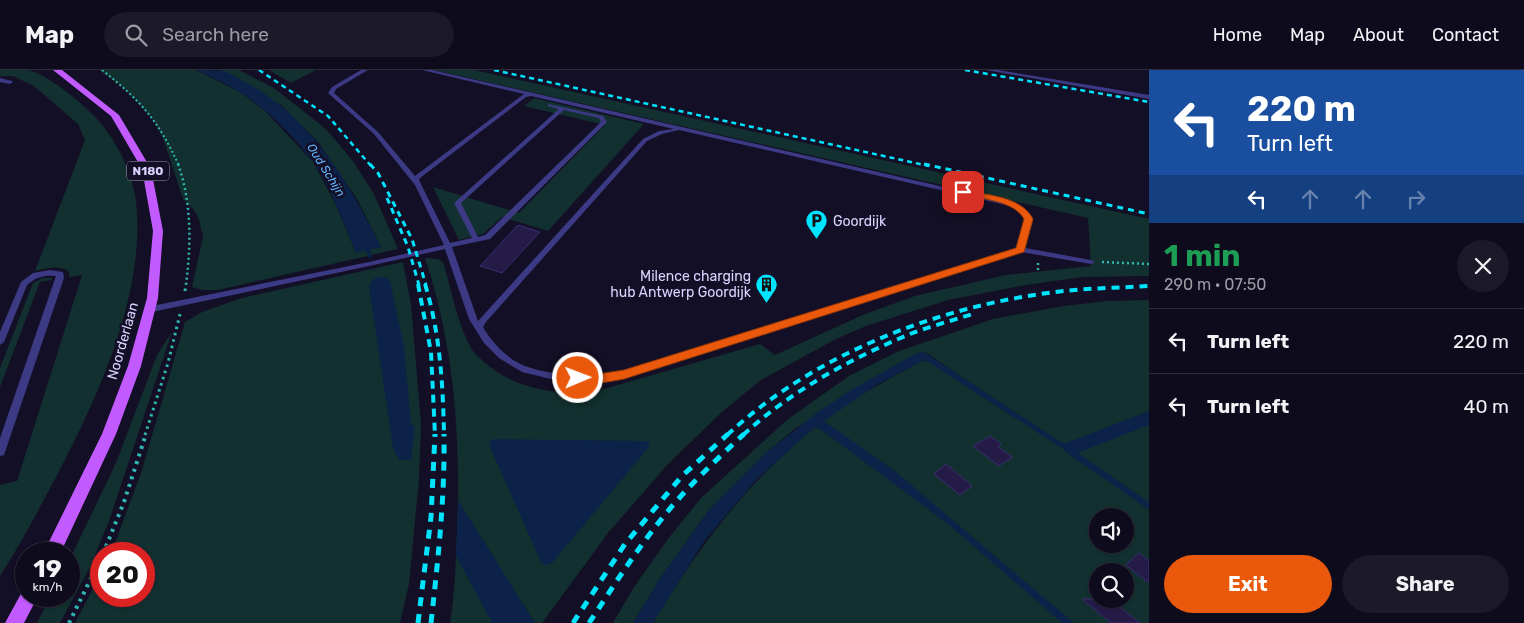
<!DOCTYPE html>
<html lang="en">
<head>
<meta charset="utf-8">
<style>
  :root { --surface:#0e0b1c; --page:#1c1929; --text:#f1f3f6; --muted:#9b9ba3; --line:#2e2b3b; --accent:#ea580c }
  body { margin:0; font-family:Rubik,sans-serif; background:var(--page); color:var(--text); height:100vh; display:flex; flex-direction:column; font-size:19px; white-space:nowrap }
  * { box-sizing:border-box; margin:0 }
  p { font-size:16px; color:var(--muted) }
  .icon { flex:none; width:28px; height:28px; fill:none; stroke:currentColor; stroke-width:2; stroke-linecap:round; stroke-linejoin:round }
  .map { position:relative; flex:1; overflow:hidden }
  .panel { display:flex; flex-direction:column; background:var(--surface); width:375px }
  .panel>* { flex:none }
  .top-card { background:#1a4fa0; color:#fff; overflow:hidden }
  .controls { position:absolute; left:1089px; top:438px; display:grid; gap:10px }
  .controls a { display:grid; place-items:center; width:45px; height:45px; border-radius:50%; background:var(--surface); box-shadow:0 1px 4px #0004,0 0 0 1px var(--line); font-size:25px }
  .speed { position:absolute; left:15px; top:472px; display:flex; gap:10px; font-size:25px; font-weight:700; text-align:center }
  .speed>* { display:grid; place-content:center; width:65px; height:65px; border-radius:50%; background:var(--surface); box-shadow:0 1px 4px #0004,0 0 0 1px var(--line); line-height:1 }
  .speed small { font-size:12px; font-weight:400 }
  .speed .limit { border:8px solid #d22; background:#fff; color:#111 }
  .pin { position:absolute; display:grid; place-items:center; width:42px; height:42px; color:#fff; margin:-21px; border-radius:10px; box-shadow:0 2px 8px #0006 }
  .me { position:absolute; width:55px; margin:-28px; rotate:89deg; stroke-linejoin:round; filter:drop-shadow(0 0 4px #0008) }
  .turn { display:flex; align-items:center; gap:18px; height:105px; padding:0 15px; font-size:22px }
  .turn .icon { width:65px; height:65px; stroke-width:2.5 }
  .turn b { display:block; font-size:35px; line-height:42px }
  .lanes { display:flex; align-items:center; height:48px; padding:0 15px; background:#0003; justify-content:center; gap:25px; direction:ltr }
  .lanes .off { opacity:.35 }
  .round { display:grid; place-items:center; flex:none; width:52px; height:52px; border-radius:26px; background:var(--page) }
  .summary { display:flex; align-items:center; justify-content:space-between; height:85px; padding:0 15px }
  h1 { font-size:30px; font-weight:700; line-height:38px; color:#1e9e55 }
  .primary-button { display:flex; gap:10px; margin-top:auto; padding:10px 15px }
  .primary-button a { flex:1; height:58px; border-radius:30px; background:var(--accent); color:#fff; font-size:20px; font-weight:700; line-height:58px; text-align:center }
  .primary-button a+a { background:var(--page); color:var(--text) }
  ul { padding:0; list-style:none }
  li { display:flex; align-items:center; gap:15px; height:65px; padding:0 15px; border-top:1px solid var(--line) }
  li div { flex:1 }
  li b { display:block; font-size:19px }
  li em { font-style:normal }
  header { display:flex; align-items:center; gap:30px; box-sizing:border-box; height:70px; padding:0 25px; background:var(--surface); border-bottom:1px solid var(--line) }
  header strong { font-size:24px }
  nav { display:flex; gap:28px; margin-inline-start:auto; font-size:18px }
  .search { width:350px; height:45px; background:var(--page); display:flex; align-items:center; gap:12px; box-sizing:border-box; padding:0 18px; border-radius:28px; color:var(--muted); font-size:19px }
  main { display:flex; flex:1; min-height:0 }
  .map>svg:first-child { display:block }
</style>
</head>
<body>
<header>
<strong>Map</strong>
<div class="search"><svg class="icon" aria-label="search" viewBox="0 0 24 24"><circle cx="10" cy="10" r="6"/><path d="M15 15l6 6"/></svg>Search here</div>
<nav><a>Home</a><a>Map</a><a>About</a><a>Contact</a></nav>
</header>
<main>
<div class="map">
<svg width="1149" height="553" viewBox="0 0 1149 553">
  <rect width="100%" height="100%" fill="#130f26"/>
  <!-- green -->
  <g fill="#12302f" fill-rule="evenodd">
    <path d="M 0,0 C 9,0 18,0 27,0 C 44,2 77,29 89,41 C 113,63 132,99 136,131 C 147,228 92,340 47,424 C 32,452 17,480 0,506 L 0,415 L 17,411 L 82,205 L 69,207 L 69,202 C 60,194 45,199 35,201 L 85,70 L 78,54 L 34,16 L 13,6 L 0,6 Z"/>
    <polygon points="99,0 196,0 240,22 265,41 313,92 334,131 356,182 381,177 357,129 318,72 281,35 220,0 239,0 274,18 326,59 353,91 374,124 398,179 218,220 202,220 192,217 203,167 199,150 195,141 183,129 163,68 154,51 126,20"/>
    <polygon points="269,0 316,0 291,13"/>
    <path d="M 434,0 L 474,0 L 1149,149 L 1149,206 L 1083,207 L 1026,215 L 948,230 L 866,256 L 834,270 L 761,310 L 723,341 L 669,393 L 608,463 L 542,553 L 450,553 C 455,522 456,490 457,458 C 461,368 454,275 425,188 L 438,189 L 443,192 C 452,221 457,253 472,280 C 475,284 479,287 483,291 C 512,318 552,324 590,323 L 760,274 L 775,285 L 865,244 L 915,226 L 1006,205 L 1091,196 L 1088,148 Z"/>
    <polygon points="534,28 644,54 548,161 502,147 483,164 459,170 433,117 519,143 605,55 524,36"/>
    <polygon points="403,192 411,235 421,355 419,409 409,514 400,553 75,553 101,503 101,526 144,526 144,484 111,484 142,400 185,252 202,242 242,228"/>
    <polygon points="43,208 51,208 52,210 40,212 0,317 0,298 33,213"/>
    <path d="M 1149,230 L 1149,553 L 653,553 C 698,476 753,405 824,350 C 854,327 889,309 922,291 L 928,291 L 1067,381 L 927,283 L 797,357 L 766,383 L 709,440 L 661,507 L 633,553 L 613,553 L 634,517 L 668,469 L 701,428 L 788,349 L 849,306 L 899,281 L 993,249 L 1063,236 L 1108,231 ZM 1098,446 L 1125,446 L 1125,474 L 1098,474 ZM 1098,501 L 1125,501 L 1125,529 L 1098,529 Z"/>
    <polygon points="172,262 109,451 90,497 60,553 37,553 51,526 69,526 69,491 116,393 157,285"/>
  </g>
  <!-- water -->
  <g fill="#0c2248">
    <path d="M 196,0 C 204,0 215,0 223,1 C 231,3 239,9 247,13 C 311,48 349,113 381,177 L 356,183 C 343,152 332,119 313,92 C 294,66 268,40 241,23 C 227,13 211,7 196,0 Z"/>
    <polygon points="378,207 386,207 390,211 404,276 411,354 415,356 411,390 399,390 393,378 369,217 372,210"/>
    <polygon points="924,282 1059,371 1066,373 1149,341 1149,355 1077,383 1071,384 925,290 878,314 824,351 895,401 1074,553 1062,553 948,454 820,359 815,357 757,409 705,470 653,553 633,553 661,507 709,440 766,383 818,342 851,320 917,283"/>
    <polygon points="494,369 644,371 649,372 649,377 552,493 545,495 541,492 489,375 490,371"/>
    <polygon points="458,430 535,553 492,553 456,486"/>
  </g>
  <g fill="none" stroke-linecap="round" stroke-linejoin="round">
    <!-- stream-far1 -->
    <polyline stroke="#0c2248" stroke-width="4" points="366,176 370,186"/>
    <!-- stream -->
    <polyline stroke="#0c2248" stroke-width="6" points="1068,380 1149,436"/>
  </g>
  <!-- building -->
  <g fill="#241b47" stroke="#3b2d73">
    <polygon points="518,155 540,162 502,203 480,196"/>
    <polygon points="990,366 1001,374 998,377 1012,387 999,396 973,376"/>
    <polygon points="946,394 972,416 960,425 934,404"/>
    <polygon points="1139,483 1149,491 1149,513 1126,495"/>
    <polygon points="1082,529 1110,529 1140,553 1111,553"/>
  </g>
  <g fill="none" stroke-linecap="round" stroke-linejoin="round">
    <!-- path-far3 -->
    <path stroke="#2fb8b0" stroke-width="2" stroke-dasharray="2 2.5" stroke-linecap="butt" d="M 102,0 C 140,30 159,51 179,96"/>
    <!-- path-far2 -->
    <g stroke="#2fb8b0" stroke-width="2.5" stroke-dasharray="2 3" stroke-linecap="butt">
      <path d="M 178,94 C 192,133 191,175 186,215"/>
      <polyline points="1102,192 1149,194"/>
      <polyline points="1038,193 1038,201"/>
    </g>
    <!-- path-far1 -->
    <g stroke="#2fb8b0" stroke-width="3" stroke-dasharray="2.5 4" stroke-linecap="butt">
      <polyline points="185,221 186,214"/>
      <polyline points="145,365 168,293 180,244"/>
    </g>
    <!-- path -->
    <g stroke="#2fb8b0" stroke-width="4" stroke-dasharray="3 5" stroke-linecap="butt">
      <polyline points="103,484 124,432 146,364"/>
      <polyline points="69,553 101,488"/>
    </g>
    <!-- lane -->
    <g fill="#3d3a85" fill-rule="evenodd">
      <path d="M 361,0 L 368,0 L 336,19 L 334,23 L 378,62 L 415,106 L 524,24 L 422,0 L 432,0 L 1014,133 L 1026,140 L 1033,149 L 1025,178 L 1091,190 L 1095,192 L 1091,194 L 1021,182 L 624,307 L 598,312 L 551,309 L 522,302 L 499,288 L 484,273 L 469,249 L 445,179 L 369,196 L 152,242 L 149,241 L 148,239 L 152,236 L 369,192 L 444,175 L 415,115 L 374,64 L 328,23 L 332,17 ZM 531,26 L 674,59 L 659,61 L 643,69 L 478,251 L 452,177 L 490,169 L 607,52 L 603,46 L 548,34 L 548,36 L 559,39 L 454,133 L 472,168 L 450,173 L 419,110 L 420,108 L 526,27 ZM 564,40 L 599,48 L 601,52 L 485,165 L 478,167 L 461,133 ZM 679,60 L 1010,136 L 1021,142 L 1025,149 L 1018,179 L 624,301 C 615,302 606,305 597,305 C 579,306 546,304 528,297 C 509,291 493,274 483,257 L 486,252 L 647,71 L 662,64 Z"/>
      <polygon points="986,0 998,0 1149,25 1149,29"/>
      <polygon points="0,8 12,11 13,12 10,14 0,12"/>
      <path d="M 50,200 L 63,202 L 64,208 L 5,382 L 4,385 L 0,386 L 0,368 L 56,206 C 44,205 36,207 27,215 L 4,272 L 0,275 L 0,262 L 21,212 L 33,203 Z"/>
    </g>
    <!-- primary -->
    <g fill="#c25bff" fill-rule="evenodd">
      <polygon points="53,0 62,0 119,45 151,99 163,161 158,228 141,296 116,364 60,484 43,484 102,364 128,296 147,228 153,161 142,99 111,46"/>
      <polygon points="26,519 26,526 38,526 24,553 5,553 23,520"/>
    </g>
    <!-- rail-far3 -->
    <g stroke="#00e5ff" stroke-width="2.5" stroke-dasharray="5 4" stroke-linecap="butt">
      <polyline points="259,0 328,46 371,96"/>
      <polyline points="494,0 929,96"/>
      <polyline points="965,0 1149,32"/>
    </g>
    <!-- rail-far2 -->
    <g stroke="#00e5ff" stroke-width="3" stroke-dasharray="6 5" stroke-linecap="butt">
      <polyline points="370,94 378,103 412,169 426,215"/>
      <polyline points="924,94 1149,144"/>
      <polyline points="387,128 408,177 419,215"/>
    </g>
    <!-- rail-far1 -->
    <g stroke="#00e5ff" stroke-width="4" stroke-dasharray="8 6" stroke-linecap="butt">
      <polyline points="418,214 431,282 435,365"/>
      <path d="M 425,214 C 440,263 443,314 444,365"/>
      <path d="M 727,365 C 815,284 936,237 1055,222 C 1086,218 1118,218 1149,216"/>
      <path d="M 743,365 C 791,321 850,289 910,264 C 931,256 954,250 976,243"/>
    </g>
    <!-- rail -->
    <g stroke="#00e5ff" stroke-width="5" stroke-dasharray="9 8" stroke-linecap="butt">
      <polyline points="418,553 431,447 435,364"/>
      <path d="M 431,553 C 438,490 445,427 444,364"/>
      <polyline points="573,553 625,474 682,406 728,364"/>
      <path d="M 589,553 C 613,517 636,480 664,446 C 688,416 716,390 744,364"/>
    </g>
  </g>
  <!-- route -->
  <path fill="#ea580c" stroke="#983908" d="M 963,120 C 986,125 1021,126 1033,149 L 1024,182 L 624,309 C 612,311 579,319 572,308 L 578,304 L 598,304 L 624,300 L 1016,178 L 1024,149 C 1014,130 979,129 960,124 L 960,121 Z"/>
  <!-- icons -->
  <defs>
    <symbol id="parking-pin" viewBox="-11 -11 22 30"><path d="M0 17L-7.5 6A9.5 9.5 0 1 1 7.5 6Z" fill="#00e5ff" stroke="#130f26"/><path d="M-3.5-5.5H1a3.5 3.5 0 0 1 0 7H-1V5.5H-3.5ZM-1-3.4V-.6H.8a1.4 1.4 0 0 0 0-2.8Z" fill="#111"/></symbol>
    <symbol id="building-pin" viewBox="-11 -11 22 30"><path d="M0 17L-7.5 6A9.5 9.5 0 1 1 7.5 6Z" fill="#00e5ff" stroke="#130f26"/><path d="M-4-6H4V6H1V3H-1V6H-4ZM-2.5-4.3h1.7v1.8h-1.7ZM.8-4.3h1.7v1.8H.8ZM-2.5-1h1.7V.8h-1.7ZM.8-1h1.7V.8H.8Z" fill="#111"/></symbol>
  </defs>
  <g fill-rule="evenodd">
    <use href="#parking-pin" x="804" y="138" width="25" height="34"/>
    <use href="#building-pin" x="754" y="202" width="25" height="34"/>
  </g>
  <g text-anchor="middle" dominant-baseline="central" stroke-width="5" stroke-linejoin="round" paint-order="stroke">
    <!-- far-water labels -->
    <g font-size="12" font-style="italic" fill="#62b6ff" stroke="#130f26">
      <text transform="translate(326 100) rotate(58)">Oud Schijn</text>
    </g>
    <!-- shield labels -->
    <rect fill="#130f26" stroke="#9e99be" stroke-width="1" x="127" y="91.5" width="42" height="19" rx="4"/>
    <g font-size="12" font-weight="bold" fill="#d9d4ff">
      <text x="148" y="101">N180</text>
    </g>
    <!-- poi labels -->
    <g font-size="14" fill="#d9d4ff" stroke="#130f26" text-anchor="start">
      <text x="833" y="151">Goordijk</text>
      <text x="751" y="206" text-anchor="end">Milence charging<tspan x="751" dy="16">hub Antwerp Goordijk</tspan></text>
    </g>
    <!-- street labels -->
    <g font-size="14" fill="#d9d4ff" stroke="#130f26">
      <text transform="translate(123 271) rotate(-74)">Noorderlaan</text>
    </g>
  </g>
</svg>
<div class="controls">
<a><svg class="icon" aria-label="sound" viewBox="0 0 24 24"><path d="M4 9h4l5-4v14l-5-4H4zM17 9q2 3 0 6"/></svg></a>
<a><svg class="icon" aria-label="search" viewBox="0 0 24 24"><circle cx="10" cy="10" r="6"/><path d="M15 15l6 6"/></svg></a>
</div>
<div class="speed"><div>19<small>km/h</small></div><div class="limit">20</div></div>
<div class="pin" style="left:963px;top:122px;background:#d93025"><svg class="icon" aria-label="arrive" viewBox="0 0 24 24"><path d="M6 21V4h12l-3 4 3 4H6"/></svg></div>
<svg class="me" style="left:578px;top:308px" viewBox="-20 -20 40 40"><circle r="17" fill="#ea580c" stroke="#fff" stroke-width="3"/><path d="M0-11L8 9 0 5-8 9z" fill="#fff"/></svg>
</div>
<section class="panel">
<div class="top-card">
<div class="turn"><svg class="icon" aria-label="left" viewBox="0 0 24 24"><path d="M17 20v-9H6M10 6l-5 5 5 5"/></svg><div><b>220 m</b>Turn left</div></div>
<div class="lanes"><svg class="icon" aria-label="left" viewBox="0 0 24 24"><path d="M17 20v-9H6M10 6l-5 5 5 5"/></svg><svg class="icon off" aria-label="ahead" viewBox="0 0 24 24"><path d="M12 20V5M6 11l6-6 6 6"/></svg><svg class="icon off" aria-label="ahead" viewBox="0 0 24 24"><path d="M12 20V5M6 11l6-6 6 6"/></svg><svg class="icon off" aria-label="right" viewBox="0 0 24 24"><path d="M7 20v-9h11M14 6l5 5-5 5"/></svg></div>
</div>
<div class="summary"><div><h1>1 min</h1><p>290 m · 07:50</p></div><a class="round"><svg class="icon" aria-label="close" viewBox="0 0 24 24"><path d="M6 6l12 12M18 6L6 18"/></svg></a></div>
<ul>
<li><svg class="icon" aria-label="left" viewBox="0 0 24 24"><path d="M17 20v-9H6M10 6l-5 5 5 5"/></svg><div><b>Turn left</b></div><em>220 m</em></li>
<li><svg class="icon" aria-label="left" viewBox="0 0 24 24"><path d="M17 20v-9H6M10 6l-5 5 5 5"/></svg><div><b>Turn left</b></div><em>40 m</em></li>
</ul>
<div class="primary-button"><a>Exit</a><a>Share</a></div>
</section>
</main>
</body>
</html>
